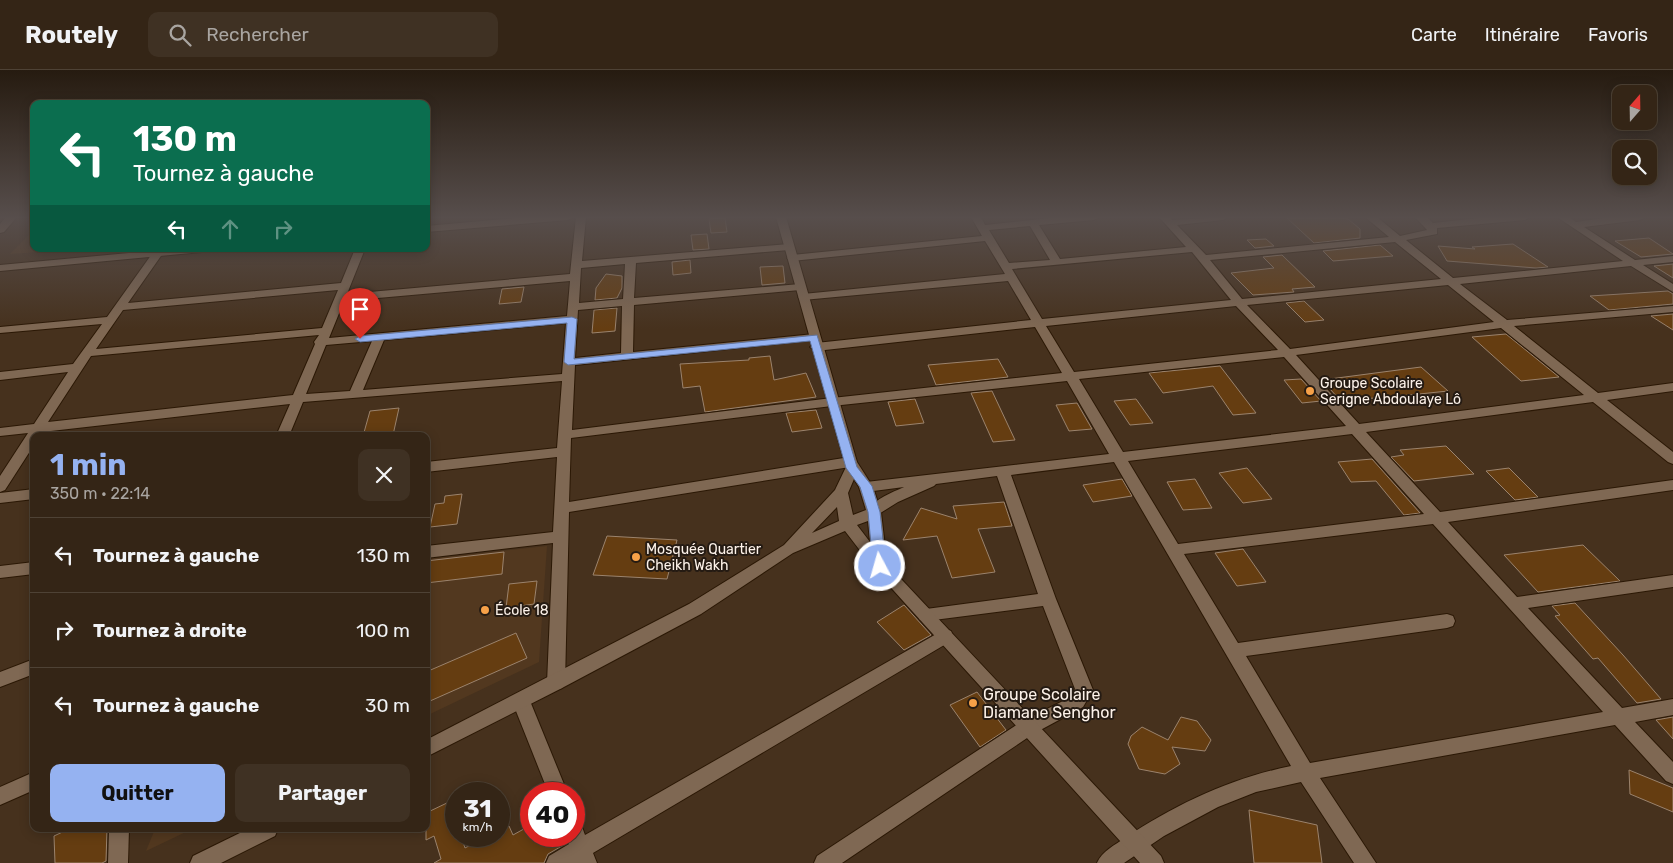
<!DOCTYPE html>
<html lang="fr">
<head>
<meta charset="utf-8">
<style>
  :root { --surface:#342516; --page:#3f3123; --text:#f1f3f6; --muted:#a9a5a1; --line:#4e4235; --accent:#95b2f1 }
  body { margin:0; font-family:Rubik,sans-serif; background:var(--page); color:var(--text); height:100vh; display:flex; flex-direction:column; font-size:19px; white-space:nowrap }
  * { box-sizing:border-box; margin:0 }
  p { font-size:16px; color:var(--muted) }
  .icon { flex:none; width:28px; height:28px; fill:none; stroke:currentColor; stroke-width:2; stroke-linecap:round; stroke-linejoin:round }
  .map { position:relative; flex:1; overflow:hidden }
  .side { position:absolute; left:30px; top:362px; width:400px; height:400px; display:flex; flex-direction:column; background:var(--surface); border-radius:10px; box-shadow:0 2px 12px #0003,0 0 0 1px var(--line) }
  .side>* { flex:none }
  .guide { position:absolute; left:30px; top:30px; width:400px; height:152px; border-radius:10px; box-shadow:0 2px 12px #0003,0 0 0 1px var(--line); background:#0b6e4f; color:#fff; overflow:hidden }
  .needle { width:32px; rotate:20deg }
  .buttons { position:absolute; left:1612px; top:15px; display:grid; gap:10px }
  .buttons a { display:grid; place-items:center; width:45px; height:45px; border-radius:10px; background:var(--surface); box-shadow:0 2px 12px #0003,0 0 0 1px var(--line); font-size:25px }
  .speed { position:absolute; left:445px; top:712px; display:flex; gap:10px; font-size:25px; font-weight:700; text-align:center }
  .speed>* { display:grid; place-content:center; width:65px; height:65px; border-radius:50%; background:var(--surface); box-shadow:0 2px 12px #0003,0 0 0 1px var(--line); line-height:1 }
  .speed small { font-size:12px; font-weight:400 }
  .speed .limit { border:8px solid #d22; background:#fff; color:#111 }
  .pin { position:absolute; display:grid; place-items:center; width:42px; height:42px; color:#fff; margin:-51px -21px; border-radius:50% 50% 50% 0; rotate:-45deg; box-shadow:0 0 5px #0007 }
  .pin .icon { rotate:45deg }
  .me { position:absolute; width:55px; margin:-28px; rotate:354deg; stroke-linejoin:round; filter:drop-shadow(0 0 4px #0008) }
  .turn { display:flex; align-items:center; gap:18px; height:105px; padding:0 20px; font-size:22px }
  .turn .icon { width:65px; height:65px; stroke-width:2.5 }
  .turn b { display:block; font-size:35px; line-height:42px }
  .lanes { display:flex; align-items:center; height:48px; padding:0 20px; background:#0003; justify-content:center; gap:25px; direction:ltr }
  .lanes .off { opacity:.35 }
  .round { display:grid; place-items:center; flex:none; width:52px; height:52px; border-radius:10px; background:var(--page) }
  .overview { display:flex; align-items:center; justify-content:space-between; height:85px; padding:0 20px }
  h1 { font-size:30px; font-weight:700; line-height:38px; color:var(--accent) }
  .cta { display:flex; gap:10px; margin-top:auto; padding:10px 20px }
  .cta a { flex:1; height:58px; border-radius:10px; background:var(--accent); color:#111; font-size:20px; font-weight:700; line-height:58px; text-align:center }
  .cta a+a { background:var(--page); color:var(--text) }
  ul { padding:0; list-style:none }
  li { display:flex; align-items:center; gap:15px; height:75px; padding:0 20px; border-top:1px solid var(--line) }
  li div { flex:1 }
  li b { display:block; font-size:19px }
  li em { font-style:normal }
  header { display:flex; align-items:center; gap:30px; box-sizing:border-box; height:70px; padding:0 25px; background:var(--surface); border-bottom:1px solid var(--line) }
  header strong { font-size:24px }
  nav { display:flex; gap:28px; margin-inline-start:auto; font-size:18px }
  .search { width:350px; height:45px; background:var(--page); display:flex; align-items:center; gap:12px; box-sizing:border-box; padding:0 18px; border-radius:10px; color:var(--muted); font-size:19px }
  .map>svg:first-child { display:block }
</style>
</head>
<body>
<header>
<strong>Routely</strong>
<div class="search"><svg class="icon" aria-label="search" viewBox="0 0 24 24"><circle cx="10" cy="10" r="6"/><path d="M15 15l6 6"/></svg>Rechercher</div>
<nav><a>Carte</a><a>Itinéraire</a><a>Favoris</a></nav>
</header>
<div class="map">
<svg width="1673" height="793" viewBox="0 0 1673 793">
  <rect width="100%" height="100%" fill="#46311d"/>
  <!-- built -->
  <g fill="#52381f">
    <polygon points="34,160 34,179 82,179 10,184"/>
    <polygon points="547,476 539,592 426,646 426,489"/>
    <polygon points="155,759 192,759 146,781"/>
  </g>
  <!-- building -->
  <g fill="#653d11" stroke="#9b836d">
    <polygon points="725,148 727,162 711,163 709,149"/>
    <polygon points="1287,148 1341,148 1348,149 1360,159 1360,168 1314,173"/>
    <polygon points="707,164 709,179 693,180 691,165"/>
    <polygon points="1649,168 1673,184 1641,187 1615,171"/>
    <polygon points="1266,169 1274,176 1255,178 1247,170"/>
    <polygon points="1513,174 1548,197 1536,198 1447,191 1438,176 1475,179 1472,177"/>
    <polygon points="1380,175 1393,186 1333,191 1323,181"/>
    <polygon points="1282,185 1315,217 1292,219 1294,222 1253,225 1231,203 1274,198 1263,187"/>
    <polygon points="690,190 691,203 673,205 672,192"/>
    <polygon points="1673,194 1673,208 1654,196"/>
    <polygon points="783,196 785,213 762,215 760,197"/>
    <polygon points="606,204 622,206 622,218 617,228 595,230 596,218"/>
    <polygon points="524,217 521,232 499,234 502,219"/>
    <polygon points="1668,221 1673,224 1673,234 1609,240 1590,226"/>
    <polygon points="1304,231 1324,250 1305,252 1286,233"/>
    <polygon points="617,238 615,261 592,263 594,240"/>
    <polygon points="1673,244 1673,260 1651,246"/>
    <polygon points="1506,264 1559,307 1521,311 1472,267"/>
    <polygon points="770,286 774,310 806,303 816,327 705,342 700,316 683,318 680,294 749,290 749,288"/>
    <polygon points="998,289 1008,307 936,315 928,295"/>
    <polygon points="1220,296 1256,343 1233,345 1213,316 1163,323 1149,303"/>
    <polygon points="1421,297 1448,321 1381,328 1339,329 1322,310"/>
    <polygon points="1301,309 1321,331 1302,333 1284,310"/>
    <polygon points="992,321 1015,370 993,372 971,323"/>
    <polygon points="915,329 924,353 896,356 888,332"/>
    <polygon points="1136,329 1153,353 1130,355 1114,331"/>
    <polygon points="1077,333 1092,359 1069,361 1056,335"/>
    <polygon points="399,338 393,365 363,366 370,341"/>
    <polygon points="816,340 822,358 792,362 786,343"/>
    <polygon points="1446,376 1474,404 1414,411 1391,387 1404,385 1400,380"/>
    <polygon points="1372,389 1420,443 1404,445 1376,411 1351,412 1338,392"/>
    <polygon points="1247,398 1272,429 1243,433 1219,403"/>
    <polygon points="1509,398 1538,427 1515,430 1486,401"/>
    <polygon points="1122,409 1132,426 1093,432 1083,415"/>
    <polygon points="1195,409 1212,438 1183,440 1167,412"/>
    <polygon points="462,424 457,454 430,457 435,434 444,433 445,426"/>
    <polygon points="1004,432 1012,456 978,459 995,502 952,508 937,466 903,470 921,438 957,449 953,436"/>
    <polygon points="607,466 677,470 667,509 593,505"/>
    <polygon points="1583,475 1620,511 1538,522 1504,485"/>
    <polygon points="1243,479 1266,512 1237,516 1215,483"/>
    <polygon points="504,482 502,504 426,513 426,491"/>
    <polygon points="537,511 534,534 506,538 509,514"/>
    <polygon points="1575,533 1623,585 1661,629 1637,633 1598,588 1593,589 1555,546 1560,545 1552,536"/>
    <polygon points="904,535 931,565 904,580 877,552"/>
    <polygon points="516,563 527,588 430,631 426,618 426,602"/>
    <polygon points="977,622 1006,660 980,677 950,635"/>
    <polygon points="1181,647 1197,651 1211,670 1205,681 1172,677 1180,694 1165,704 1139,699 1128,674 1131,666 1142,657 1168,670"/>
    <polygon points="1673,647 1673,669 1656,650"/>
    <polygon points="1629,700 1673,718 1673,742 1630,724"/>
    <polygon points="449,732 456,753 456,766 461,766 465,778 488,766 499,766 499,761 509,756 513,765 531,755 531,766 564,766 567,773 548,784 544,793 434,793 441,789 434,766 426,770 426,743"/>
    <polygon points="1249,740 1317,755 1322,793 1254,793"/>
    <polygon points="69,759 107,759 106,791 102,793 55,793 54,766"/>
  </g>
  <g fill="none" stroke-linecap="round" stroke-linejoin="round">
    <defs>
      <g id="minor">
        <path d="M 576,147 L 586,147 L 582,191 L 789,174 L 794,177 L 789,180 L 636,193 L 634,228 L 800,214 L 805,217 L 800,220 L 634,235 L 633,282 L 814,264 L 820,267 L 814,270 L 575,295 L 572,360 L 832,328 L 1062,303 L 1035,257 L 816,281 L 810,277 L 816,273 L 1031,250 L 1008,211 L 803,230 L 798,227 L 803,224 L 1005,204 L 985,171 L 792,191 L 787,188 L 792,185 L 982,166 L 971,147 L 981,147 L 985,155 L 1059,147 L 1099,147 L 1094,150 L 1039,155 L 1060,189 L 1186,177 L 1159,147 L 1170,147 L 1172,150 L 1228,147 L 1223,150 L 1177,155 L 1206,185 L 1389,167 L 1365,147 L 1377,147 L 1400,166 L 1427,160 L 1415,147 L 1427,147 L 1433,153 L 1489,147 L 1530,147 L 1525,150 L 1437,158 L 1437,164 L 1406,170 L 1453,208 L 1623,191 L 1557,147 L 1569,147 L 1576,152 L 1611,147 L 1645,147 L 1640,150 L 1584,157 L 1635,190 L 1673,186 L 1673,192 L 1643,195 L 1673,214 L 1673,222 L 1631,196 L 1460,214 L 1507,250 L 1673,236 L 1673,242 L 1514,256 L 1598,323 L 1673,313 L 1673,321 L 1607,330 L 1673,382 L 1673,394 L 1668,392 L 1593,332 L 1366,362 L 1440,442 L 1673,410 L 1673,420 L 1448,452 L 1517,527 L 1673,505 L 1673,517 L 1528,538 L 1622,638 L 1673,629 L 1673,645 L 1635,652 L 1673,692 L 1673,714 L 1666,711 L 1615,655 L 1320,708 L 1376,793 L 1354,793 L 1301,712 L 1256,722 L 1218,737 L 1164,766 L 1124,793 L 1097,793 C 1102,781 1115,775 1125,768 C 1176,734 1232,708 1291,696 L 1114,392 L 1011,405 L 1056,529 L 1093,620 L 1083,637 L 1033,664 L 842,793 L 814,793 L 817,786 L 1021,652 L 1071,627 L 1075,619 L 1043,536 L 926,551 L 920,550 L 918,545 L 920,540 L 926,539 L 1038,524 L 997,406 L 936,414 L 934,416 L 898,432 L 874,447 L 869,446 L 867,442 C 874,429 891,423 904,417 L 866,422 L 861,420 L 859,417 L 861,414 L 866,412 L 1109,384 L 1067,311 L 832,336 L 571,368 L 569,432 L 850,387 L 855,389 L 857,392 L 855,395 L 850,397 L 569,442 L 565,613 L 562,618 L 556,620 L 550,618 L 547,613 L 553,473 L 426,488 L 426,476 L 553,462 L 557,387 L 426,402 L 426,392 L 557,378 L 562,311 L 303,332 L 289,366 L 276,366 L 290,334 L 42,362 L 39,366 L 34,366 L 34,375 L 5,420 L 0,422 L 0,406 L 28,363 L 0,366 L 0,358 L 34,354 L 68,302 L 0,310 L 0,302 L 73,294 L 102,254 L 0,263 L 0,257 L 107,247 L 154,181 L 158,180 L 163,183 L 128,233 L 341,213 L 355,179 L 365,179 L 347,224 L 570,204 ZM 1030,156 L 1050,190 L 1009,193 L 989,160 ZM 1395,172 L 1441,209 L 1242,229 L 1210,190 ZM 1192,182 L 1231,230 L 1042,249 L 1012,199 ZM 625,194 L 623,229 L 579,233 L 581,198 ZM 570,211 L 567,246 L 329,268 L 344,231 ZM 1448,215 L 1494,252 L 1290,279 L 1247,235 ZM 338,220 L 322,258 L 96,279 L 123,240 ZM 622,236 L 621,283 L 575,288 L 578,240 ZM 1236,236 L 1278,280 L 1074,302 L 1046,256 ZM 566,253 L 562,304 L 363,320 L 384,270 ZM 1501,258 L 1584,325 L 1359,354 L 1296,285 ZM 319,265 L 314,272 L 315,274 L 293,325 L 48,352 L 91,286 ZM 372,271 L 350,321 L 306,324 L 326,275 ZM 1284,287 L 1346,356 L 1123,382 L 1079,309 ZM 1352,364 L 1424,444 L 1178,474 L 1128,391 ZM 1433,454 L 1603,642 L 1310,693 L 1246,586 L 1447,558 L 1453,556 L 1455,551 L 1453,546 L 1447,544 L 1238,573 L 1184,484 Z"/>
        <polygon points="34,419 34,429 0,433 0,423"/>
        <polygon points="34,492 34,504 0,508 0,496"/>
        <polygon points="945,559 951,561 953,566 951,571 593,783 597,793 546,793 549,786 569,774 566,766 574,766 574,751 581,754 585,765"/>
        <polygon points="34,589 34,604 0,617 0,602"/>
        <polygon points="521,623 527,626 530,631 568,724 549,724 512,631 515,626"/>
        <polygon points="34,702 34,720 0,735 0,717"/>
        <polygon points="109,759 129,759 128,793 108,793"/>
      </g>
      <g id="tertiary">
        <polygon points="6,147 17,147 4,162 0,163 0,154"/>
        <path d="M 776,147 L 786,147 L 857,392 L 873,417 L 881,442 L 887,494 L 1161,786 L 1164,793 L 1140,793 L 875,500 L 845,461 L 793,483 L 701,544 L 562,618 L 426,687 L 426,670 L 689,534 L 784,475 L 835,420 L 846,397 ZM 854,409 L 859,417 L 866,440 L 853,445 L 848,423 ZM 837,437 L 839,451 L 812,463 ZM 868,451 L 870,472 L 857,455 Z"/>
        <polygon points="248,759 278,759 275,766 221,793 190,793 193,786"/>
      </g>
      <g id="secondary">
        <polygon points="528,147 573,147 568,150 426,162 426,156"/>
        <polygon points="172,179 207,179 202,182 0,201 0,195"/>
      </g>
    </defs>
    <!-- minor casing -->
    <use href="#minor" stroke="#2b1805" stroke-width="2"/>
    <!-- tertiary casing -->
    <use href="#tertiary" stroke="#2b1805" stroke-width="2"/>
    <!-- secondary casing -->
    <use href="#secondary" stroke="#2b1805" stroke-width="2"/>
    <!-- minor -->
    <use href="#minor" fill="#7f6853" fill-rule="evenodd"/>
    <!-- tertiary -->
    <use href="#tertiary" fill="#7f6853" fill-rule="evenodd"/>
    <!-- secondary -->
    <use href="#secondary" fill="#7f6853" fill-rule="evenodd"/>
  </g>
  <!-- sky -->
  <linearGradient id="sky" x2="0" y2="1"><stop stop-color="#261b10"/><stop offset="0.57" stop-color="#574e4c"/><stop offset="1" stop-color="#574e4c" stop-opacity="0"/></linearGradient>
  <rect width="1673" height="259" fill="url(#sky)"/>
  <!-- route -->
  <polygon fill="#95b2f1" stroke="#61749d" points="572,247 577,249 574,289 817,265 857,397 872,416 880,442 886,496 884,500 875,500 873,496 868,442 860,417 846,398 810,271 568,295 564,292 567,253 360,272 355,269 360,266"/>
  <!-- markers -->
  <g fill="#f7a148" stroke="#251b13" stroke-width="2">
    <circle cx="1310" cy="321" r="5"/>
    <circle cx="636" cy="487" r="5"/>
    <circle cx="485" cy="540" r="5"/>
    <circle cx="973" cy="633" r="5"/>
  </g>
  <g text-anchor="middle" dominant-baseline="central" stroke-width="4" stroke-linejoin="round" paint-order="stroke">
    <!-- poi labels -->
    <g font-size="14" fill="#fdf2e9" stroke="#251b13" text-anchor="start">
      <text x="1320" y="313">Groupe Scolaire<tspan x="1320" dy="16">Serigne Abdoulaye Lô</tspan></text>
      <text x="646" y="479">Mosquée Quartier<tspan x="646" dy="16">Cheikh Wakh</tspan></text>
      <text x="495" y="540">École 18</text>
    </g>
    <!-- near-poi labels -->
    <g font-size="16" fill="#fdf2e9" stroke="#251b13" text-anchor="start">
      <text x="983" y="624">Groupe Scolaire<tspan x="983" dy="18">Diamane Senghor</tspan></text>
    </g>
  </g>
</svg>
<div class="buttons">
<a><svg class="needle" viewBox="-14 -14 28 28"><path d="M0-13l5 13h-10z" fill="#e53935"/><path d="M0 13l5-13h-10z" fill="#a9a5a1"/></svg></a>
<a><svg class="icon" aria-label="search" viewBox="0 0 24 24"><circle cx="10" cy="10" r="6"/><path d="M15 15l6 6"/></svg></a>
</div>
<div class="speed"><div>31<small>km/h</small></div><div class="limit">40</div></div>
<div class="pin" style="left:360px;top:269px;background:#d93025"><svg class="icon" aria-label="arrive" viewBox="0 0 24 24"><path d="M6 21V4h12l-3 4 3 4H6"/></svg></div>
<svg class="me" style="left:880px;top:496px" viewBox="-20 -20 40 40"><circle r="17" fill="#95b2f1" stroke="#fff" stroke-width="3"/><path d="M0-11L8 9 0 5-8 9z" fill="#fff"/></svg>
<div class="guide">
<div class="turn"><svg class="icon" aria-label="left" viewBox="0 0 24 24"><path d="M17 20v-9H6M10 6l-5 5 5 5"/></svg><div><b>130 m</b>Tournez à gauche</div></div>
<div class="lanes"><svg class="icon" aria-label="left" viewBox="0 0 24 24"><path d="M17 20v-9H6M10 6l-5 5 5 5"/></svg><svg class="icon off" aria-label="ahead" viewBox="0 0 24 24"><path d="M12 20V5M6 11l6-6 6 6"/></svg><svg class="icon off" aria-label="right" viewBox="0 0 24 24"><path d="M7 20v-9h11M14 6l5 5-5 5"/></svg></div>
</div>
<section class="side">
<div class="overview"><div><h1>1 min</h1><p>350 m · 22:14</p></div><a class="round"><svg class="icon" aria-label="close" viewBox="0 0 24 24"><path d="M6 6l12 12M18 6L6 18"/></svg></a></div>
<ul>
<li><svg class="icon" aria-label="left" viewBox="0 0 24 24"><path d="M17 20v-9H6M10 6l-5 5 5 5"/></svg><div><b>Tournez à gauche</b></div><em>130 m</em></li>
<li><svg class="icon" aria-label="right" viewBox="0 0 24 24"><path d="M7 20v-9h11M14 6l5 5-5 5"/></svg><div><b>Tournez à droite</b></div><em>100 m</em></li>
<li><svg class="icon" aria-label="left" viewBox="0 0 24 24"><path d="M17 20v-9H6M10 6l-5 5 5 5"/></svg><div><b>Tournez à gauche</b></div><em>30 m</em></li>
</ul>
<div class="cta"><a>Quitter</a><a>Partager</a></div>
</section>
</div>
</body>
</html>
